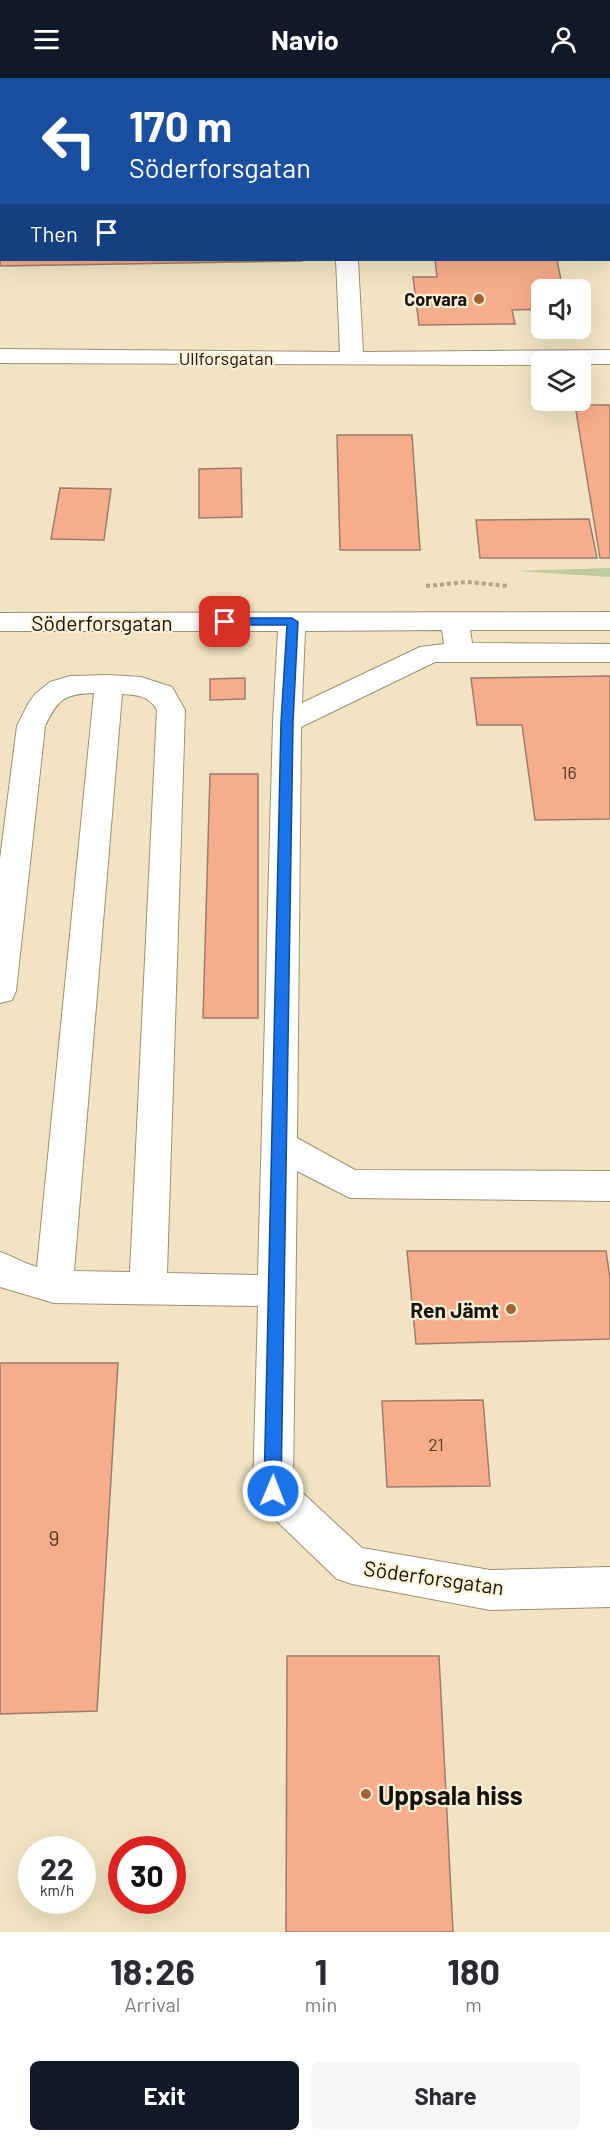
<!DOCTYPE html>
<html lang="en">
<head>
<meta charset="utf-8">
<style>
  :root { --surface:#fff; --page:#f7f7f7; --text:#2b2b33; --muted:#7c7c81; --accent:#111827 }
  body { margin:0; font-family:Barlow,sans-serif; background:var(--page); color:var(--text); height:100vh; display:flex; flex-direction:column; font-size:22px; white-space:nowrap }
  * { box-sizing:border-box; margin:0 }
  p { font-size:20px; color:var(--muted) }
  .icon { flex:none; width:33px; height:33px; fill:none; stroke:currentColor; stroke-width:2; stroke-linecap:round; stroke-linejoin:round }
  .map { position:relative; height:1854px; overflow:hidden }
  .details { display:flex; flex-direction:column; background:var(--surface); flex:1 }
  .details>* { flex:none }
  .top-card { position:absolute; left:0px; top:0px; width:610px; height:183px; box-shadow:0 6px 24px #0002; background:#1a4fa0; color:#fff; overflow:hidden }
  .fabs { position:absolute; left:531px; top:201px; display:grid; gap:12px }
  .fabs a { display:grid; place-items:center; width:60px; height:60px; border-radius:9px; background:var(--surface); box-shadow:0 6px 24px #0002; font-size:30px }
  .speed { position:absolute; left:18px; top:1758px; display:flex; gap:12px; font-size:30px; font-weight:700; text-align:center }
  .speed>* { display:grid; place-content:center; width:78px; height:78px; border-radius:50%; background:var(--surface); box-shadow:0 6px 24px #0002; line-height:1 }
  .speed small { font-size:15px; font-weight:400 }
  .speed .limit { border:9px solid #d22; background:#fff; color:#111 }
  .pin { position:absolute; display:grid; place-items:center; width:51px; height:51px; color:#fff; margin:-26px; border-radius:12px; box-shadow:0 3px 9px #0006 }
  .me { position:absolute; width:66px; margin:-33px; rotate:1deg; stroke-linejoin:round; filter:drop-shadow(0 0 4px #0008) }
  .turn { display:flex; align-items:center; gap:21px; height:126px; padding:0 30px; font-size:27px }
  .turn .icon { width:78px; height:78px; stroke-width:2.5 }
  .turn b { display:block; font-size:42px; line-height:51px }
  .then { display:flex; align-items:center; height:57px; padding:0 30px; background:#0003; gap:12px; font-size:22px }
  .eta { display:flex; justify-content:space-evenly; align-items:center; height:102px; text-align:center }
  .eta b { font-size:36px; font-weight:700; line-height:42px }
  .cta { display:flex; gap:12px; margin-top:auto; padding:12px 30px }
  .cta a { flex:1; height:69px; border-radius:9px; background:var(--accent); color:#fff; font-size:24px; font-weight:700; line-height:69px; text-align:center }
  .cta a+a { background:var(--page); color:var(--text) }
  header { display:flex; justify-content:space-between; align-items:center; height:78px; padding:0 30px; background:var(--accent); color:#fff; font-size:27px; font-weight:700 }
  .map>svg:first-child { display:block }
</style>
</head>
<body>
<header><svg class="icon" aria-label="menu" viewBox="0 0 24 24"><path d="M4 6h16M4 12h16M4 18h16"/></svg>Navio<svg class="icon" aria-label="person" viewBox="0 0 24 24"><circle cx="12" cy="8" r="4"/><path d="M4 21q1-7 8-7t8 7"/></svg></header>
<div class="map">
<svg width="610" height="1854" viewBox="0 0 610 1854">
  <rect width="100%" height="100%" fill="#f2e4c3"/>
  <!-- green -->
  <polygon fill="#bfcb9a" points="610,490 610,499 517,493"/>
  <!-- building -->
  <g fill="#f7ad8b" stroke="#9c7c6d" stroke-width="1.5">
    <polygon points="13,0 166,0 13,2"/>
    <rect x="428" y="0" width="55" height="2"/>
    <polygon points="2,146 2,182 303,183 0,188"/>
    <polygon points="435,182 557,182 563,212 542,212 542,231 512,232 515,246 419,247 413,199 437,199"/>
    <polygon points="575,327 610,327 610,480 600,480"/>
    <polygon points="337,357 412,357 420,472 340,472"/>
    <polygon points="241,390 242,439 199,440 199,391"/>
    <polygon points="60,410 111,411 104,462 51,461"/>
    <polygon points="589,441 597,480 480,480 476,442"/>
    <polygon points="610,598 610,741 535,742 522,647 477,647 471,600"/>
    <polygon points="245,600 245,621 210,622 210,601"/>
    <polygon points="210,696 258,696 258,940 203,940"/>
    <polygon points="407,1173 606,1173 610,1201 610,1261 416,1266"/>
    <polygon points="0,1285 118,1285 97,1633 0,1636"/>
    <polygon points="483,1322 490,1408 387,1409 382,1323"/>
    <polygon points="287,1578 439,1578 453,1854 286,1854"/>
  </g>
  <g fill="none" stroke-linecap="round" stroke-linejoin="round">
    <defs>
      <g id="minor">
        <rect x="327" y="0" width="20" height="2"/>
        <polygon points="336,182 358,182 363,274 610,272 610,286 580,286 580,284 542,284 542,287 0,285 0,271 340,274"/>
        <path d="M 610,534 L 610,552 L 470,552 L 472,565 L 610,566 L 610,584 L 435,584 L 301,649 L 297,1060 L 355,1092 L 610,1093 L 610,1123 L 350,1120 L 297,1093 L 293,1406 L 362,1470 L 490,1492 L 610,1489 L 610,1529 L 490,1532 L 352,1506 L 337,1501 L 259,1426 L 253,1413 L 258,1228 L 54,1225 L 0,1209 L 0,1174 C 13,1178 23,1185 37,1189 L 94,615 C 64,616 58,621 45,648 L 16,913 L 12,922 L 0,925 L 0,781 L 17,648 L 28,626 L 35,616 L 50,604 L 70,598 L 109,597 L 141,599 L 172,609 L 185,632 L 167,1195 L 258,1197 L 273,644 L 278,553 L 0,553 L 0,535 ZM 442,552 L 444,566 L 420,569 L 302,625 L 305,553 ZM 122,616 C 138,617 149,618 157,632 L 130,1194 L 74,1193 Z"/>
      </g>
    </defs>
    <!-- minor casing -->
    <use href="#minor" stroke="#9e9172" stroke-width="2"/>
    <!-- path -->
    <polyline stroke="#b0a58a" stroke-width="4" stroke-dasharray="4 3" stroke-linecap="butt" points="426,508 467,504 508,508"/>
    <!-- minor -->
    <use href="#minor" fill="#fff" fill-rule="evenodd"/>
  </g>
  <!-- route -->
  <polygon fill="#1a73e8" stroke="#114b97" stroke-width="1.5" points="292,540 298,544 293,644 281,1413 279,1419 273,1421 267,1419 264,1413 281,644 287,547 225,547 219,544 225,540"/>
  <!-- markers -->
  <g fill="#a66331" stroke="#fdf2d7" stroke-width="2">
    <circle cx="479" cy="221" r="6"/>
    <circle cx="511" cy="1231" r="6"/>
    <circle cx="366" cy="1716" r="6"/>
  </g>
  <g text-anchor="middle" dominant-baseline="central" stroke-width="4.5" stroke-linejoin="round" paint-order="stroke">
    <!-- far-poi labels -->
    <g font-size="18" font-weight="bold" fill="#161206" stroke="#fdf2d7" text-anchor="end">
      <text x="467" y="221">Corvara</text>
    </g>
    <!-- far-street labels -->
    <g font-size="18" fill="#161206" stroke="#fdf2d7">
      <text x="226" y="280">Ullforsgatan</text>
    </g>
    <!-- number labels -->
    <g font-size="18" fill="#4e3927">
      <text x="569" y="694">16</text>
      <text x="436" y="1366">21</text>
    </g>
    <!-- street labels -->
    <g font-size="21" fill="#161206" stroke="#fdf2d7">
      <text x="102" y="544">Söderforsgatan</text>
      <text transform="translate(434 1499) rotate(8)">Söderforsgatan</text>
    </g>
    <!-- poi labels -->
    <g font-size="21" font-weight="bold" fill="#161206" stroke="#fdf2d7" text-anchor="end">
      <text x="499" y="1231">Ren Jämt</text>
    </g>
    <!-- near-number labels -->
    <g font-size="21" fill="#4e3927">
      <text x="54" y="1459">9</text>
    </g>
    <!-- near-poi labels -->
    <g font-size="26" font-weight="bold" fill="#161206" stroke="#fdf2d7" text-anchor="start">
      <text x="378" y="1716">Uppsala hiss</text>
    </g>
  </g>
</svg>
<div class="fabs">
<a><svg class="icon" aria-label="sound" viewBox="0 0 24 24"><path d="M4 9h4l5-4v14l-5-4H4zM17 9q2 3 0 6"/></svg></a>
<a><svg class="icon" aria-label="layers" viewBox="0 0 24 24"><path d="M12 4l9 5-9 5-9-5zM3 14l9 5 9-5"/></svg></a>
</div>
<div class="speed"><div>22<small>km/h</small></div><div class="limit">30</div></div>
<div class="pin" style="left:225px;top:544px;background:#d93025"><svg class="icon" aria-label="arrive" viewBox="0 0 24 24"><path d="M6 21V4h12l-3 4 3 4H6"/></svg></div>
<svg class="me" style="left:273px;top:1413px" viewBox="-20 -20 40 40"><circle r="17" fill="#1a73e8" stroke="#fff" stroke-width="3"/><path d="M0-11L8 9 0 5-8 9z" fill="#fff"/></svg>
<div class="top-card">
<div class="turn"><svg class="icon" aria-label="left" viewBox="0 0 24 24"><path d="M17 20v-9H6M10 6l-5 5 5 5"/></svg><div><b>170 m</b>Söderforsgatan</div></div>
<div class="then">Then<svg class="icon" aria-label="arrive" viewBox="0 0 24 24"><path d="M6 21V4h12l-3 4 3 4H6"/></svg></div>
</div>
</div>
<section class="details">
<div class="eta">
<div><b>18:26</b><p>Arrival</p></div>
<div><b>1</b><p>min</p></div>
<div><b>180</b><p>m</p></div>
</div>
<div class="cta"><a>Exit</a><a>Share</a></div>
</section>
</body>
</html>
